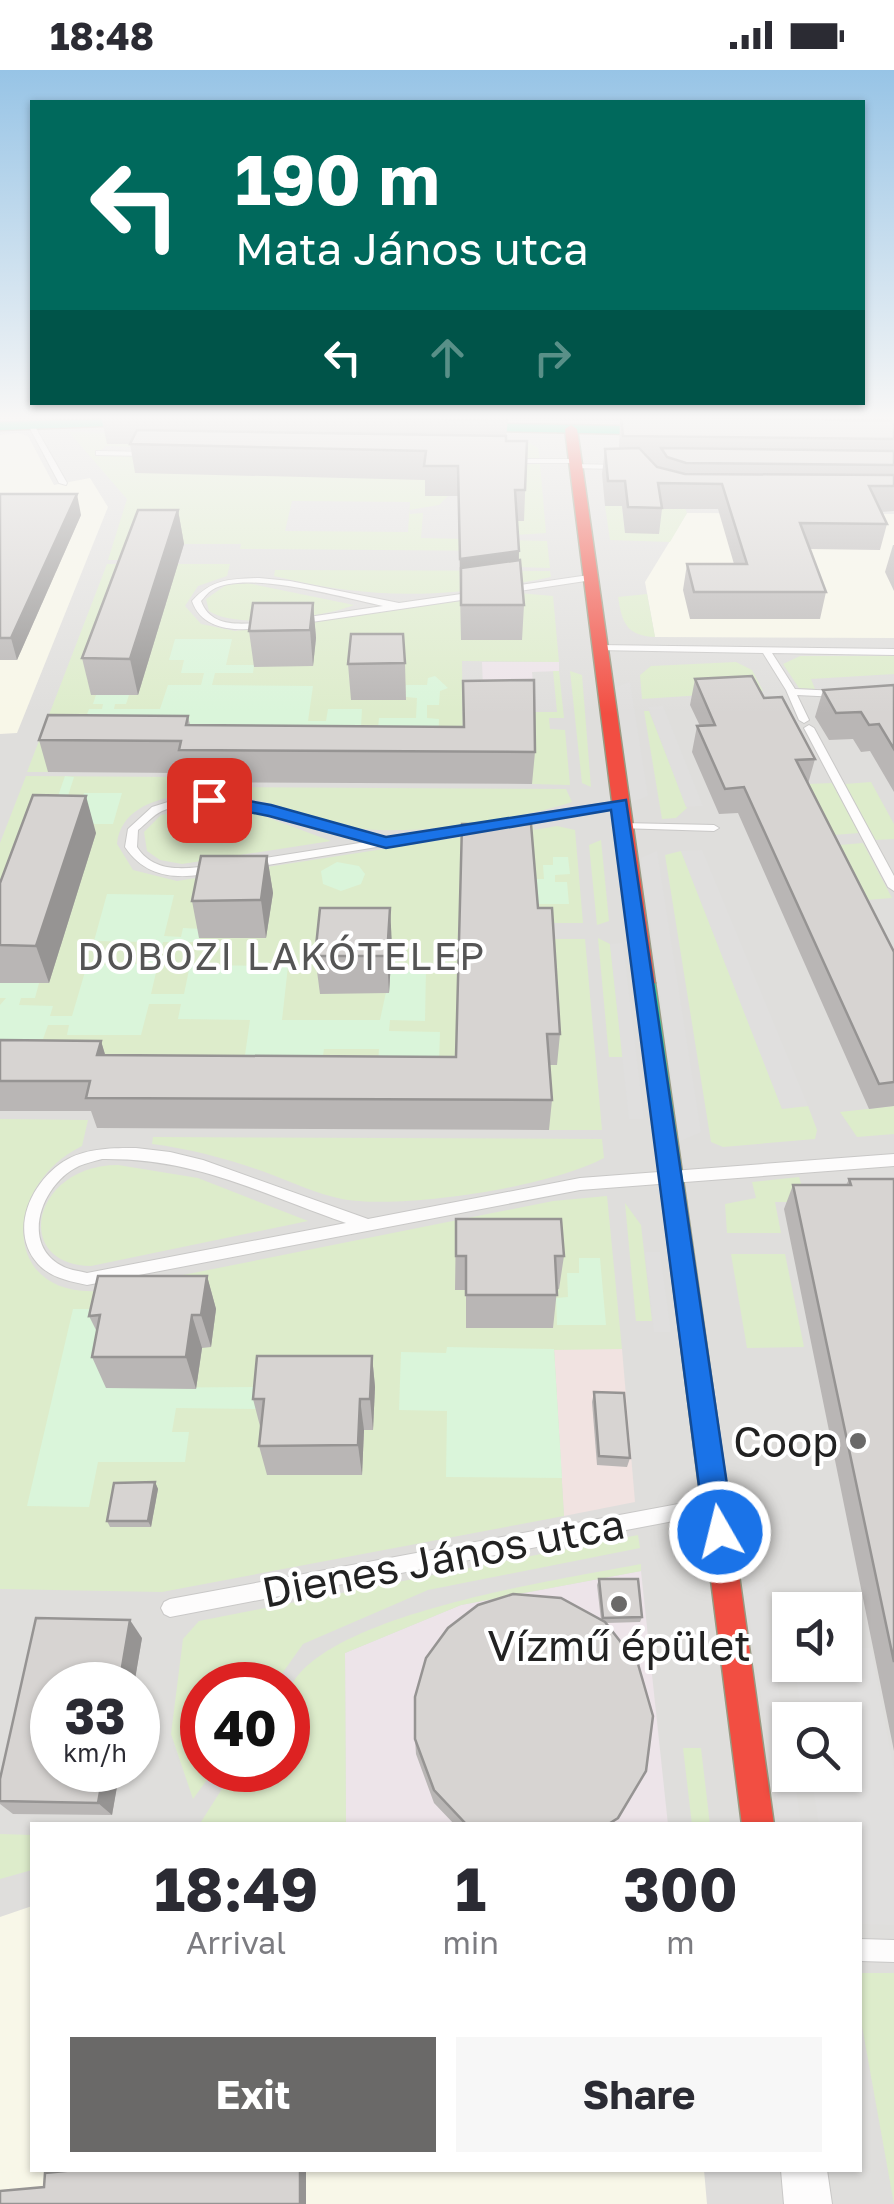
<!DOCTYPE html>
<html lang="en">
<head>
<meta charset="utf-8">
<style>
  :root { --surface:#fff; --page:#f7f7f7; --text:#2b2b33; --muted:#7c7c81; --accent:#6a6968 }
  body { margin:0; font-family:"Golos Text",sans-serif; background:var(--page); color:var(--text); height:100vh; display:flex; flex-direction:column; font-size:38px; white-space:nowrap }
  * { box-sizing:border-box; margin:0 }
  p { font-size:32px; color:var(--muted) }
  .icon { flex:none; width:55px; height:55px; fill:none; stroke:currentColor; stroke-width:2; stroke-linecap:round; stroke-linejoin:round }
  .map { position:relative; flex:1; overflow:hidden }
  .details { position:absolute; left:30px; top:1752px; width:832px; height:350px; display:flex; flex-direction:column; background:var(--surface); border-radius:0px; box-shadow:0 2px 8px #0004 }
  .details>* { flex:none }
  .top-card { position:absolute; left:30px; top:30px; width:835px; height:305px; border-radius:0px; box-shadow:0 2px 8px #0004; background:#00695c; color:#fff; overflow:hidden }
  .tools { position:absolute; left:772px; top:1522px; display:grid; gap:20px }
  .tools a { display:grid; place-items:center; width:90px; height:90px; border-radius:0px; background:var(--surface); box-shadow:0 2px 8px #0004; font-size:50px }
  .speed { position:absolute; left:30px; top:1592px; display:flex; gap:20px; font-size:50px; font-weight:700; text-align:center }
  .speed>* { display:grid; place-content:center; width:130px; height:130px; border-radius:50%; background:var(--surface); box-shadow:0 2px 8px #0004; line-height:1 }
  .speed small { font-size:25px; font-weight:400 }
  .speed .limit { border:15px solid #d22; background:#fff; color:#111 }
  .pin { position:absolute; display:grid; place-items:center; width:85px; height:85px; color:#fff; margin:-42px; border-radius:20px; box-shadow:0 5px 15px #0006 }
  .me { position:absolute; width:110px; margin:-55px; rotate:352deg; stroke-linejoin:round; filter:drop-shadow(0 0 8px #0008) }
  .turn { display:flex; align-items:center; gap:35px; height:210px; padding:0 40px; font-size:45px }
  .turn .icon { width:130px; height:130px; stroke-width:2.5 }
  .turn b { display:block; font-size:70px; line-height:85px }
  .lanes { display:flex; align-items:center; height:95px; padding:0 40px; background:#0003; justify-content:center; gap:50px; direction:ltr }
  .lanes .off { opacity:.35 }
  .eta { display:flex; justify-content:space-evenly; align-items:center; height:170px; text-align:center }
  .eta b { font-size:60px; font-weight:700; line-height:70px }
  .button { display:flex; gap:20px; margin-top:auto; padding:20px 40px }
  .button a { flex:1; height:115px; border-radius:0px; background:var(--accent); color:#fff; font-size:40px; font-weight:700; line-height:115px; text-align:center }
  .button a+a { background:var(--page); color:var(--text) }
  .status { display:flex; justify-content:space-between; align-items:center; height:70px; padding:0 50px; background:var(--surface); direction:ltr }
  .status svg { height:28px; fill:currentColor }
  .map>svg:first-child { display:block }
</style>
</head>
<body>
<div class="status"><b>18:48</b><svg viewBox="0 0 49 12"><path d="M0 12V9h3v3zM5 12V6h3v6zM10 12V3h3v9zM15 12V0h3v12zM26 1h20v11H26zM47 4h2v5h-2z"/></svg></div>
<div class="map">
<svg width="894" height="2134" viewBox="0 0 894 2134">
  <rect width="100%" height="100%" fill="#f0eeeb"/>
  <!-- residential -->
  <path fill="#dfdedc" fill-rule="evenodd" d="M 0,346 L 894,346 L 894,2134 L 0,2134 ZM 790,1540 L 845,1540 L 845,1595 L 790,1595 ZM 52,1615 L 138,1615 L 138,1700 L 52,1700 ZM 202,1615 L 288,1615 L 288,1700 L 202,1700 ZM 790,1650 L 845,1650 L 845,1705 L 790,1705 ZM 32,1755 L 860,1755 L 860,2100 L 32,2100 Z"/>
  <!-- commercial -->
  <polygon fill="#f1e3e1" points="554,1279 622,1279 635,1432 564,1446"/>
  <!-- industrial -->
  <g fill="#ede4e9">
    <polygon points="482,592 559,592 559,601 532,602 536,643 485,673"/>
    <polygon points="641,1501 668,1755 346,1755 345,1583 461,1535"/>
  </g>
  <!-- education -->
  <g fill="#f8f7e8">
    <polygon points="18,363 28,366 54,415 90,408 108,437 17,663 0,664 0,365"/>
    <polygon points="687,443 894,444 894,568 655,567 645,512"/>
    <polygon points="32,1836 32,2100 704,2100 707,2134 0,2134 0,1847"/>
  </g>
  <!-- grass -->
  <g fill="#ddeccb">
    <polygon points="69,362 528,372 538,378 540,389 106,376 96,384 461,393 472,402 439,435 409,440 410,444 423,443 421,468 547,471 550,498 517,497 516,481 240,479 241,474 131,474 125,490 108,490 127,429"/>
    <polygon points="540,394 546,463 516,465 457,434 504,395"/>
    <polygon points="605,436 622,436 625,463 654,437 685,438 687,443 670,472 610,470"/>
    <polygon points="107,494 230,494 227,506 198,516 185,536 201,554 235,561 519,523 553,526 559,592 462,591 463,673 535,673 532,642 557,642 553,601 559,601 564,648 549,648 550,659 565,660 570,715 532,714 531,690 58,677 48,702 27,702"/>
    <path d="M 275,500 L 550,501 L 551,507 C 450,528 374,531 274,506 Z"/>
    <path d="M 247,513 L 354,535 C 325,547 236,560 209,541 L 206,529 L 226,515 Z"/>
    <path d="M 647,524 L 655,567 C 626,566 622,552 618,527 Z"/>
    <polygon points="800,586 894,586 894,604 811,609 815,619 799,618 783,594"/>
    <polygon points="736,592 752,600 763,621 642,629 640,605 651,596"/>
    <polygon points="570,601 582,605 591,717 582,713"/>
    <polygon points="644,641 649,641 687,738 676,748 662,749"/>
    <path d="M 26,706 L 177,707 L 180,725 C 152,730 120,741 117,774 L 133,800 L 177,811 L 533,756 L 534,760 L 557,756 L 575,760 L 583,853 L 460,853 L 550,869 L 585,869 L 602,1060 L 549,1060 L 546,1018 L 0,1001 L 0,773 Z"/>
    <polygon points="871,712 894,754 894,769 875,770 845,714"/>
    <polygon points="832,713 859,763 834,765 808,714"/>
    <path d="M 226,717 L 566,719 L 572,732 C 523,749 401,768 352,757 C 309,747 269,730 225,724 Z"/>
    <polygon points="201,737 258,744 331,771 182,794 160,790 147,781 144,762 161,745"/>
    <polygon points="601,770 609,851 597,855 589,775"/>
    <polygon points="863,773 892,828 867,830 839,775"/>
    <polygon points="681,781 782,1038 808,1036 817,1060 815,1069 723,1077 711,1072 665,785"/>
    <polygon points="598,868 610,874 623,987 609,987"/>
    <polygon points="894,1036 894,1064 857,1067 840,1042"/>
    <path d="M 0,1049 L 88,1050 L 82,1076 C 0,1116 0,1234 108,1220 L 553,1131 L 607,1126 L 622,1279 L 554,1280 L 564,1446 L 162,1522 L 0,1519 Z"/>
    <path d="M 153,1067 L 602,1069 L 604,1088 C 550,1117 402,1140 342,1129 C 317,1124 294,1113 270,1104 C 232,1090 192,1079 152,1074 Z"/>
    <path d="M 118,1095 L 198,1108 L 308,1151 L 91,1196 C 11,1195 32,1095 118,1095 Z"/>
    <polygon points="799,1107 807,1132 775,1132 781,1163 727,1163 725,1134 756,1128 752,1112"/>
    <polygon points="625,1133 641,1155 652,1251 636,1251"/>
    <polygon points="731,1184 785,1184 804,1277 747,1278"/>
    <polygon points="638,1465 640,1478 428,1520 303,1574 274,1615 202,1615 202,1700 214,1700 193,1729 171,1664 183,1569 199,1551"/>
    <path d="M 641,1494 L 641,1501 L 461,1535 L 345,1583 L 346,1755 L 199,1755 L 234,1700 L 288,1700 C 288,1678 281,1643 288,1623 C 315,1544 565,1509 641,1494 Z"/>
    <polygon points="683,1678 701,1678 710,1755 692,1755"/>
    <polygon points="0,1764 32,1765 32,1800 0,1809"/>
    <polygon points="860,1903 894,1903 894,2134 860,1945"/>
  </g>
  <!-- park -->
  <g fill="#daf5da">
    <polygon points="175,569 232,569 226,595 254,595 253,603 215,603 212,615 313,616 308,651 326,651 328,639 362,639 361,658 378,658 379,648 416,648 417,628 406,627 406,615 427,615 428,608 435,606 448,618 440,621 439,635 427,635 427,648 439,649 438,677 82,657 89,639 102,639 103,634 93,634 96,625 129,625 126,634 115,634 114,639 160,639 168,615 201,615 204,603 181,603 184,590 169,590"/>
    <polygon points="65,706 74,707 67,729 82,730 84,723 122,723 113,754 74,754 57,729"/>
    <polygon points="553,787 568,787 570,804 555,805 555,812 567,812 569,834 536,834 535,809 544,809 543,795 553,795"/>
    <polygon points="337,792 359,796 365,804 361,814 341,821 323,814 321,801"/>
    <polygon points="107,824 174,825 164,866 181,867 183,858 201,859 199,872 163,872 151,924 184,924 190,895 288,896 282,950 380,950 391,899 426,899 425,951 390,950 389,961 440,962 439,993 378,993 379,979 324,979 322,992 244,992 250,950 178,949 181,934 149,934 141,965 67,965 69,955 48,955 43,969 0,969 0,935 6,928 0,928 0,913 39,913 35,928 21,928 19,935 53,936 50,946 72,946 87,895 142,894 147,872 94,871"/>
    <polygon points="579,1188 600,1188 606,1255 557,1255 556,1228 568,1227 567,1203 579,1203"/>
    <polygon points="73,1239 111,1239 107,1318 265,1317 263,1339 176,1338 172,1362 189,1362 185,1392 98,1392 89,1437 27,1436"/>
    <polygon points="447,1277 554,1279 562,1408 446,1407 447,1341 399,1340 401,1282 446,1283"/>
  </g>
  <!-- parking -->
  <g fill="#e0dfde">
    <polygon points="292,431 410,432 408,462 285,461"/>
    <polygon points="630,612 648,726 632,732 616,617"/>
    <polygon points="663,636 703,736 686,737 648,637"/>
    <polygon points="702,780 808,1036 782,1039 681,781"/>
    <polygon points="657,781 701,1062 680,1071 641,788"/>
    <polygon points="623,873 644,1049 629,1049 610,874"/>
    <polygon points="645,1182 660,1182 671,1262 654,1262"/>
    <polygon points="744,1512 764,1512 790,1705 794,1705 801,1755 780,1755"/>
    <polygon points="845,1578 871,1578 894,1700 894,1855 860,1854 860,1755 819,1755 811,1705 845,1705 845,1650 803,1650 794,1595 845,1595"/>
  </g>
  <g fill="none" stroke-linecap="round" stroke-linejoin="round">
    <defs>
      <g id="lane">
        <polygon points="26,351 33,353 67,413 66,415 59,413"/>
        <polygon points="99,381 148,382 152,384 148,386 96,385 96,381"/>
        <polygon points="510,389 574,389 578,391 574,393 507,393 506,391"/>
        <polygon points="574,394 618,395 622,397 618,399 571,398 571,394"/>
        <polygon points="589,505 592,506 592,510 506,523 502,520 506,517"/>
        <path d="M 259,508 L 290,511 L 399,533 L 475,522 L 479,525 L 475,528 L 298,554 L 295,553 L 295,549 L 383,536 C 344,528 245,499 212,520 C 207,523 204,528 201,531 C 211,559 243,554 267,552 L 270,553 L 270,557 C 241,561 203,563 192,531 C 212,509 230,509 259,508 Z"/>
        <polygon points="599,575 894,579 894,585 772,583 795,619 838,621 843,624 838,627 797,625 809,650 804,653 799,650 786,620 763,583 596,580 594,578"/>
        <polygon points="809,655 814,658 894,806 894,821 888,817 804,658"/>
        <path d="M 184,727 L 217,727 L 253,733 L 383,769 L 619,731 L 624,734 L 619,737 L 250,798 L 244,794 L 246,791 L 366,772 C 307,758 221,714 162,741 C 153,745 146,754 138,760 L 137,777 C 154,804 186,799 214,795 L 218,796 L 218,802 C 182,809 148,811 125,777 L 128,759 L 152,737 Z"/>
        <polygon points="623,753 714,755 719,758 714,761 619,758 618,756"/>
        <path d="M 136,1078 L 170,1082 L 203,1090 L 368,1149 L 580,1108 L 894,1084 L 894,1096 L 580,1120 L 87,1215 C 69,1211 51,1208 38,1194 C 7,1160 33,1108 68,1089 C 88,1078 113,1078 136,1078 ZM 102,1089 C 197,1088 259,1123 346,1153 L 87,1203 C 80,1201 70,1200 64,1197 C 18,1175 42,1113 79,1096 C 86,1093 95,1091 102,1089 Z"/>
        <polygon points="705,1429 711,1431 714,1437 711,1443 705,1445 170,1547 164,1544 161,1538 164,1532 170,1529"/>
        <polygon points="860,1869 894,1870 894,1892 860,1891"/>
      </g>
      <polygon id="street" points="781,2100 827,2100 832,2134 784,2134"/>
      <g id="fast">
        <polygon points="159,348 159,352 155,354 0,360 0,352"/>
        <polygon points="453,353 675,357 681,361 675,365 449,360 449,354"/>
        <polygon points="645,906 655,913 732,1455 728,1465 718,1469 708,1465 704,1455 635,913"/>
      </g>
      <g id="jam">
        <polygon points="571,355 577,359 655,913 645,920 635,913 565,359"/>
        <polygon points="718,1441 728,1445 732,1455 774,1755 742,1755 704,1455 708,1445"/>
      </g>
    </defs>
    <!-- lane casing -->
    <use href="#lane" stroke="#c9c8c7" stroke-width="2"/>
    <!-- street casing -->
    <use href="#street" stroke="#c9c8c7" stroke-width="2"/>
    <!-- fast casing -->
    <use href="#fast" stroke="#999a82" stroke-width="3"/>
    <!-- jam casing -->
    <use href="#jam" stroke="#999a82" stroke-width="3"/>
    <!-- lane -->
    <use href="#lane" fill="#fdfcfc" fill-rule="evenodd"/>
    <!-- street -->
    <use href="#street" fill="#fdfcfc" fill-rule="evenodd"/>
    <!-- fast -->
    <use href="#fast" fill="#16e098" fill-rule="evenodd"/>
    <!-- jam -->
    <use href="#jam" fill="#f24e42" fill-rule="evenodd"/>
  </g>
  <!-- wall -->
  <g fill="#b9b6b5">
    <polygon points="101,346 508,346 506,371 527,371 524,451 517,451 519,490 524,535 522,570 461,570 458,426 425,426 425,410 135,403 130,374 107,374"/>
    <polygon points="534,346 738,346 738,348 760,349 754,346 894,346 894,441 881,442 887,454 880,480 810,479 826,522 820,549 690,549 683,520 687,494 734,494 718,439 662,439 659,464 625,463 622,436 605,436 602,404 605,379 619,378 620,351 534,349"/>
    <polygon points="0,424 81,445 17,590 0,590"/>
    <polygon points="178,440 184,474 138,625 91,625 82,588"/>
    <polygon points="893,475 894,475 894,521 885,502"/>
    <polygon points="313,533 316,568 313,596 254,597 249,561"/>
    <polygon points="405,593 406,630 351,630 348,594"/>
    <polygon points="695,609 764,628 815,689 808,714 894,882 894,1036 869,1039 738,743 719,744 692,682 697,656 700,656 690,635"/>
    <polygon points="463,611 535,682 532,714 186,712 184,703 48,702 39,670 188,646 190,655 463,657"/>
    <polygon points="894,615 894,722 870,681 861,682 853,669 829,670 815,647 823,620"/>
    <polygon points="96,763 49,913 0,913 0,813"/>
    <polygon points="267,786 273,823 266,868 199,868 192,831"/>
    <polygon points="538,838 560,964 557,995 550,995 552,1030 549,1060 97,1058 91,1041 0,1041 0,970 101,971 105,985 456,987"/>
    <polygon points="392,875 389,923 320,924 315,886"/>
    <polygon points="849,1109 894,1109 894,1681 784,1139 793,1115 846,1115"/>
    <polygon points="456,1149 564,1186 559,1219 557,1220 553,1258 466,1258 466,1220 455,1220"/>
    <polygon points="207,1206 216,1239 211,1277 202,1278 196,1319 106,1318 92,1287 97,1262 89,1246"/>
    <polygon points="372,1286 375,1317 373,1360 364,1360 362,1405 267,1405 259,1376 261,1360 253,1329"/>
    <polygon points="594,1322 630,1388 627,1397 597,1395 592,1332"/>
    <polygon points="155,1412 158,1419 151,1457 110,1457 107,1451"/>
    <polygon points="599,1509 642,1547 640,1552 606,1553 614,1755 455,1755 434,1733 416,1684 415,1669 601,1550 597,1515"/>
    <polygon points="142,1568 112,1745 13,1744 0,1734 0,1709"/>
  </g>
  <!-- shaded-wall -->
  <g fill="#969493">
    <polygon points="77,424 81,445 17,590 11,568"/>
    <polygon points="178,440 184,474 138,625 130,589"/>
    <polygon points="519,481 518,512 461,498 460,520 460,489"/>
    <polygon points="313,533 316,568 313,596 310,560"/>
    <polygon points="86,726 96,763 49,913 36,876"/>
    <polygon points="267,786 273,823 266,868 261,830"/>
    <polygon points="390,838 392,875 389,923 387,886"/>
    <polygon points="101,971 110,1001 97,985"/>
    <polygon points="207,1206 216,1239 211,1277 201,1245"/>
    <polygon points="192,1245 202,1278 196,1319 186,1287"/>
    <polygon points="372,1286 375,1317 373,1360 370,1329"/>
    <polygon points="360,1329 364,1360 362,1405 358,1375"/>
    <polygon points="155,1412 158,1419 151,1457 148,1451"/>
    <polygon points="130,1550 142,1568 134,1615 119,1615"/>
    <polygon points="104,1700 120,1700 112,1745 98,1733"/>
    <rect x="300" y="2100" width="6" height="34"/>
  </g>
  <!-- building -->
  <g fill="#d7d4d2" stroke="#969493" stroke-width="2.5">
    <polygon points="281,346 507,346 507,351"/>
    <polygon points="621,346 894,351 894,369 623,366"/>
    <polygon points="137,360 506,366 506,371 527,371 525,420 515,420 519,481 460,489 458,396 424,396 426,381 130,374"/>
    <polygon points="639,378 657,397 685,404 894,405 894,416 869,416 887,454 800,453 826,522 694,522 687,494 747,494 722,414 658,413 662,438 628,437 625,411 608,411 605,379"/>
    <polygon points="661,378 894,381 894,395 686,393 667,387"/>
    <polygon points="0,424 77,424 11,568 0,568"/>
    <polygon points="138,440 178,440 130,589 82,588"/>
    <polygon points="520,490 524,535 461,535 461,498"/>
    <polygon points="253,533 313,533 310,560 249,561"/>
    <polygon points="351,564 403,564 405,593 348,594"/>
    <polygon points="752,606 764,628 782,627 815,689 796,690 894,882 894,1012 879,1014 744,717 725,719 697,656 715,655 695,609"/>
    <polygon points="534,610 535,682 179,680 181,671 39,670 48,645 188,646 186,655 464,657 463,611"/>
    <polygon points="894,615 894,679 879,654 869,655 861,642 836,643 823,620"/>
    <polygon points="33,725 86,726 36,876 0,875 0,813"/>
    <polygon points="462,754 531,754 538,838 552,838 560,964 547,964 552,1030 86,1028 90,1011 0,1011 0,970 101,971 97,985 456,987"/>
    <polygon points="201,786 267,786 261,830 192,831"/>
    <polygon points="320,838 390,838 387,886 315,886"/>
    <polygon points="849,1109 894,1109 894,1592 793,1115 851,1115"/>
    <polygon points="456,1149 561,1149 564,1186 555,1186 557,1225 466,1225 466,1186 456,1186"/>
    <polygon points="98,1206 207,1206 201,1245 192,1245 186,1287 92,1287 100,1245 89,1246"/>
    <polygon points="257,1286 372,1286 370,1329 360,1329 358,1375 259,1376 264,1329 253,1329"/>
    <polygon points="594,1322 624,1323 630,1388 599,1386"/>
    <polygon points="155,1412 148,1451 107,1451 114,1413"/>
    <polygon points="599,1509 638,1509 642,1547 603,1548"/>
    <polygon points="513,1524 561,1528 605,1552 638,1594 653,1646 646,1701 618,1748 607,1755 467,1755 434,1720 415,1669 415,1627 426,1588 448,1558 478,1535"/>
    <polygon points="36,1548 130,1550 119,1615 52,1615 52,1700 104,1700 98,1733 0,1731 0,1709"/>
    <polygon points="75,2100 300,2100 300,2134 0,2134 0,2121 44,2117 45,2103"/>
  </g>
  <!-- sky -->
  <linearGradient id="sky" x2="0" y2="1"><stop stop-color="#97c4e6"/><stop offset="0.54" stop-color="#f8f7f6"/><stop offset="1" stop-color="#f8f7f6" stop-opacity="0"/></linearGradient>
  <rect width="894" height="644" fill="url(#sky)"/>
  <!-- route -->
  <polygon fill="#1a73e8" stroke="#114b97" stroke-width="2.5" points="209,724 271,735 386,767 626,730 734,1462 730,1472 720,1476 710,1472 705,1462 611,740 386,778 269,746 203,733 200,730"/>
  <!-- markers -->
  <g fill="#6a6968" stroke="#fff" stroke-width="4">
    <circle cx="858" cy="1371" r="10"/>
    <circle cx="619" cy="1534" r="10"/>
  </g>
  <g text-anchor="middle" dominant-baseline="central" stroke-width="8" stroke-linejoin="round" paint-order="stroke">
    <!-- neighbourhood labels -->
    <g font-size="38" letter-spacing="2.5" fill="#555" stroke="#fff">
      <text x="282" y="885">DOBOZI LAKÓTELEP</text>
    </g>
    <!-- near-poi labels -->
    <g font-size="42" fill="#222" stroke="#fff" text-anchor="end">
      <text x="838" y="1371">Coop</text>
      <text x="619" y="1575" text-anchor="middle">Vízmű épület</text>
    </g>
    <!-- near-street labels -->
    <g font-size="42" fill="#222" stroke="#fff">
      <text transform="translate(443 1487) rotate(-11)">Dienes János utca</text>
    </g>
  </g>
</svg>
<div class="tools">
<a><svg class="icon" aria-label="sound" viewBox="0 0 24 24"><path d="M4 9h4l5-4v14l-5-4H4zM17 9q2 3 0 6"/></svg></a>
<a><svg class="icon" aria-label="search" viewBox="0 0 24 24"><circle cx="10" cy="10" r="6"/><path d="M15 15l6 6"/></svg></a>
</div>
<div class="speed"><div>33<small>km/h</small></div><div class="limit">40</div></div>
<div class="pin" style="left:209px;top:730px;background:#d93025"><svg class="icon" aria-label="arrive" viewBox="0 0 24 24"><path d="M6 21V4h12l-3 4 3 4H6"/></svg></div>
<svg class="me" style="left:720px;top:1462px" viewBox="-20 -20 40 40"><circle r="17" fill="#1a73e8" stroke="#fff" stroke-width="3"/><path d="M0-11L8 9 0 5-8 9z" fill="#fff"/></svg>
<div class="top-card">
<div class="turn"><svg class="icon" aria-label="left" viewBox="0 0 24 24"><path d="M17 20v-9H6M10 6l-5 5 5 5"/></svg><div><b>190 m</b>Mata János utca</div></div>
<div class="lanes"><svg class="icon" aria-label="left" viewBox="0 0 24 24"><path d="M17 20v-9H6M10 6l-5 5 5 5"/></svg><svg class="icon off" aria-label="ahead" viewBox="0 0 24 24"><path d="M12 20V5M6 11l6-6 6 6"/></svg><svg class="icon off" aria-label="right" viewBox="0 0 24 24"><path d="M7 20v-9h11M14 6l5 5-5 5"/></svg></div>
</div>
<section class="details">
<div class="eta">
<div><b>18:49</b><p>Arrival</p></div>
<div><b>1</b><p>min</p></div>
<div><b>300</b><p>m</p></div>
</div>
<div class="button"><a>Exit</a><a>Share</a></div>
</section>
</div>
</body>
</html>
